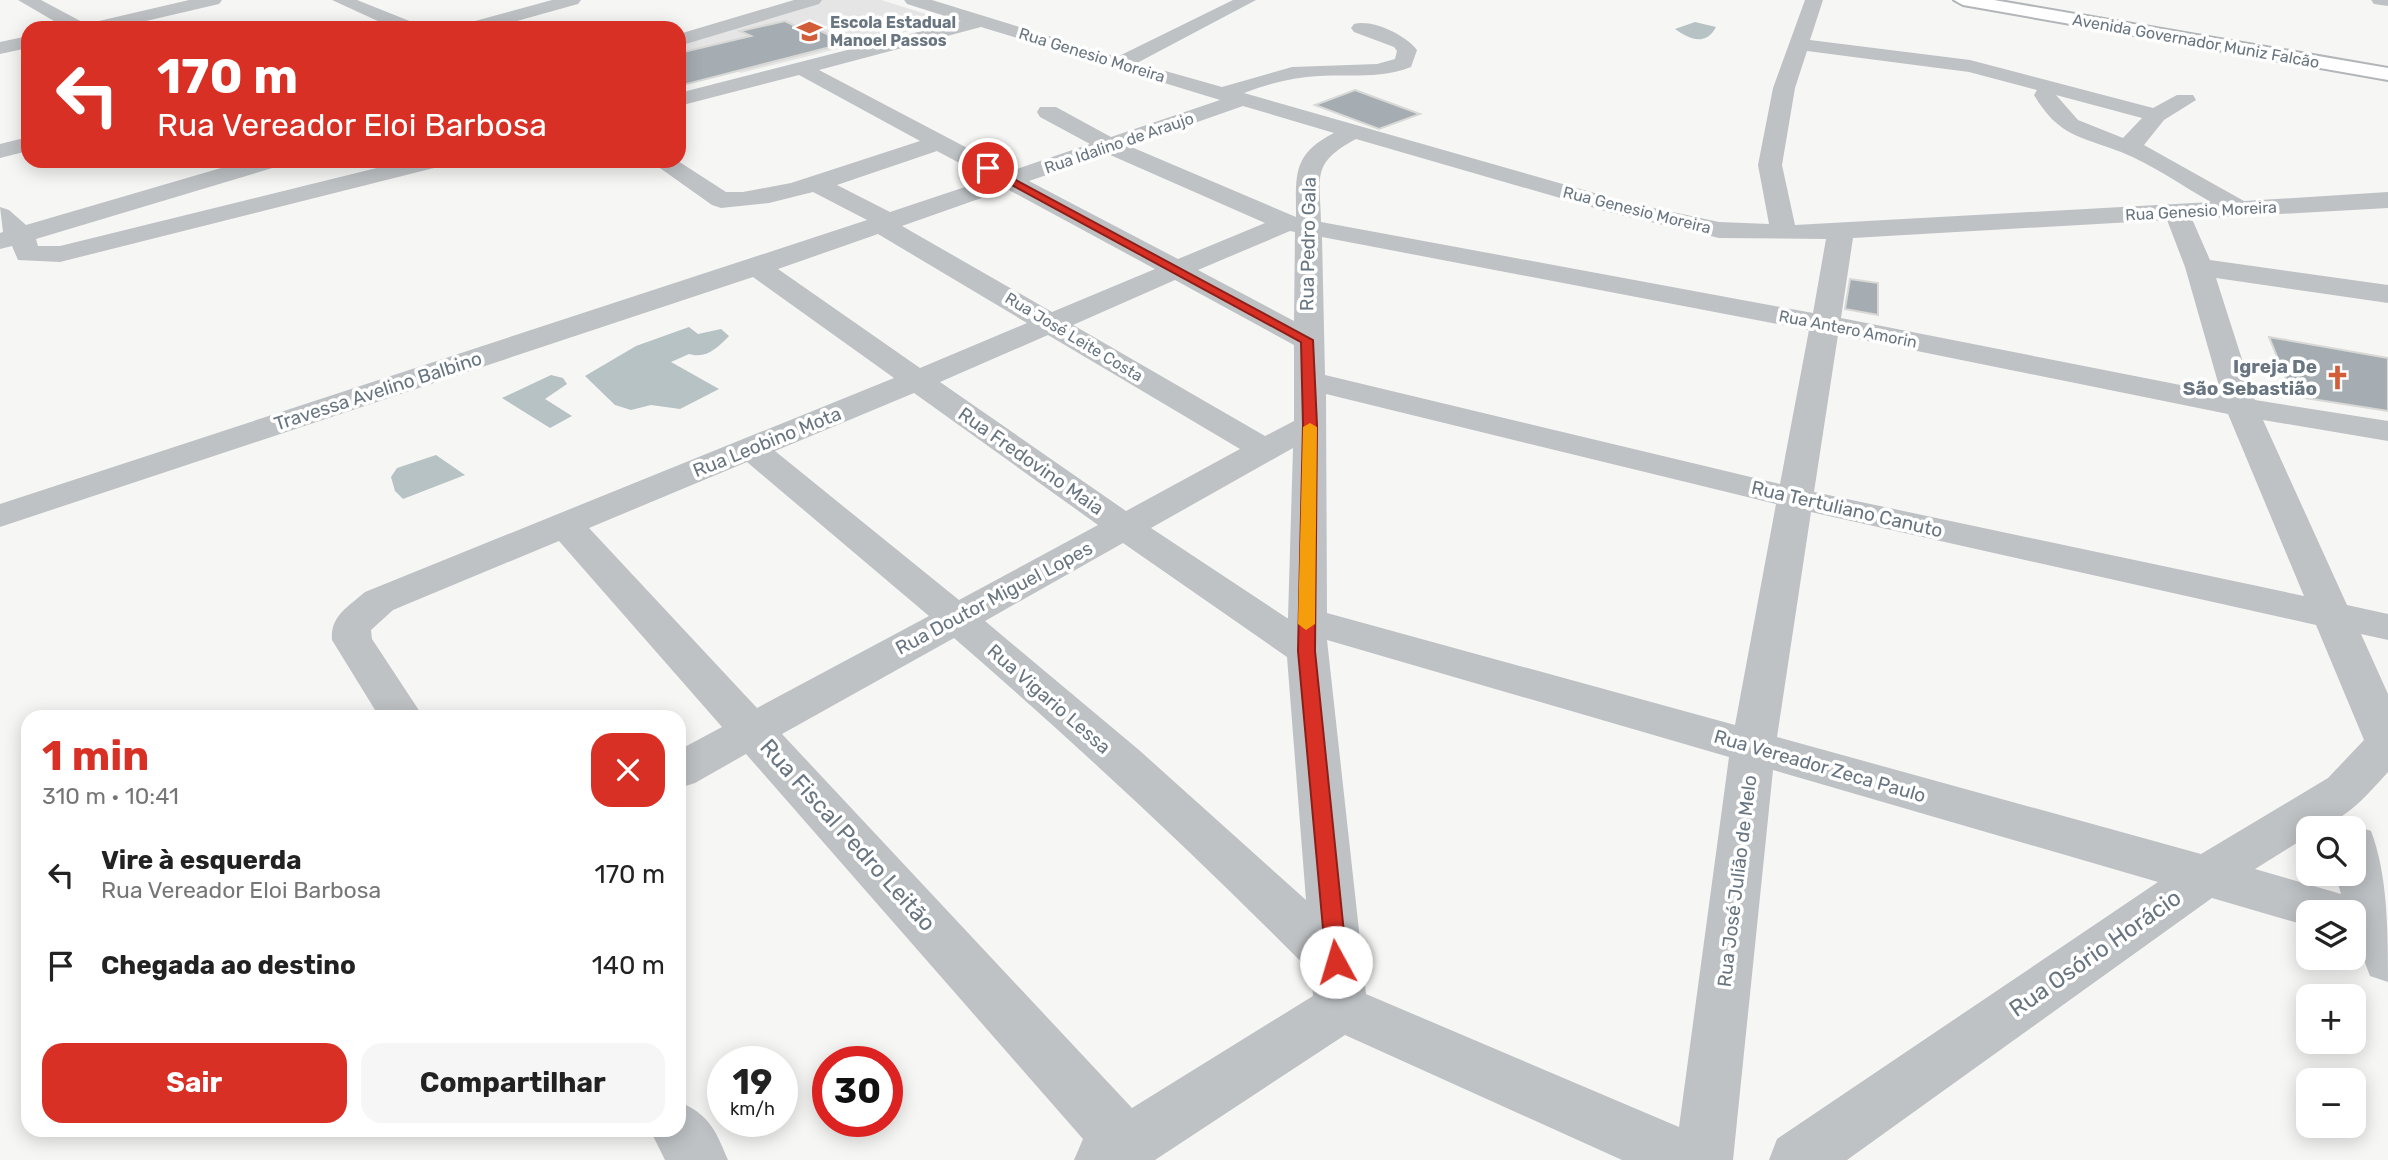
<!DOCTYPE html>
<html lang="pt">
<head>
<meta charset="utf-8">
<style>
  :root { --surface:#fff; --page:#f6f6f6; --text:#222; --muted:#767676; --accent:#d93025 }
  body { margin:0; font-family:Rubik,sans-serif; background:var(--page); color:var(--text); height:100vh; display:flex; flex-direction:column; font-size:26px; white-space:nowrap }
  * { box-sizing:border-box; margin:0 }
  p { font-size:23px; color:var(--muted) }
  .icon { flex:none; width:38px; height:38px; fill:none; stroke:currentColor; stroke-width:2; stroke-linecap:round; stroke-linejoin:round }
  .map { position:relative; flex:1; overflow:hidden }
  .side { position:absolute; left:21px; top:710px; width:665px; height:427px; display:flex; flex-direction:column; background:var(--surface); border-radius:21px; box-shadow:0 4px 18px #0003 }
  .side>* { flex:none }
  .top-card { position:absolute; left:21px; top:21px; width:665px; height:147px; border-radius:21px; box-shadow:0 4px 18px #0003; background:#d93025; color:#fff; overflow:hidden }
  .buttons { position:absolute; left:2296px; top:816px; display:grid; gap:14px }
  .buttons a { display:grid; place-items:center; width:70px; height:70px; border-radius:14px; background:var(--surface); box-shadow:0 4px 18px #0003; font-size:35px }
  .speed { position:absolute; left:707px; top:1046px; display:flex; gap:14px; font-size:35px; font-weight:700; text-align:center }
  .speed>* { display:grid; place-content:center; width:91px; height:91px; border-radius:50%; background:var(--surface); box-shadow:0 4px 18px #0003; line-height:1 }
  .speed small { font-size:18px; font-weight:400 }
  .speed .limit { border:10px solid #d22; background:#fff; color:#111 }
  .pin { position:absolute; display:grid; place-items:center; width:60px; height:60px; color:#fff; margin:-30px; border:4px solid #fff; border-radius:50%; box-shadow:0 2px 7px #0007 }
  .me { position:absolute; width:77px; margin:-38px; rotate:354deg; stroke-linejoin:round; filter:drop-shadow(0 0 5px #0008) }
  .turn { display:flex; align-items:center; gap:24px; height:147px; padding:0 21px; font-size:32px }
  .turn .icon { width:91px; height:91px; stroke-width:2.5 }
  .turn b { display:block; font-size:49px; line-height:60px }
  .round { display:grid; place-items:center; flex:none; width:74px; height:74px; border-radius:21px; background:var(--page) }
  .overview { display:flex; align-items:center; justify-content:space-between; height:119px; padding:0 21px }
  h1 { font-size:42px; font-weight:700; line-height:52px; color:var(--accent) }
  .button { display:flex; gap:14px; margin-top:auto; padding:14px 21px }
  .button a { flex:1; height:80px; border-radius:21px; background:var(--accent); color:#fff; font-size:28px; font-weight:700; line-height:80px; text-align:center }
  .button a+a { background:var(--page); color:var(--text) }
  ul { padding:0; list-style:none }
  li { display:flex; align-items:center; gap:21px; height:91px; padding:0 21px }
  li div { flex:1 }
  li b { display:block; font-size:26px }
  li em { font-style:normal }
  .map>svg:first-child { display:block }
</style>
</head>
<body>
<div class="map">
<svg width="2388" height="1160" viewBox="0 0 2388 1160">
  <rect width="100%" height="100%" fill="#f6f6f4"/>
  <!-- built -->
  <polygon fill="#e4e5e4" points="817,0 881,0 949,21 741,73 679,50 679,42"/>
  <!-- water -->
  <g fill="#b7c2c5">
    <path d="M 1695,22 L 1716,27 C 1706,46 1690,40 1675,29 Z"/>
    <path d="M 689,327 L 698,334 L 721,329 L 729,336 C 717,348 707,359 689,354 L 671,362 L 719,389 L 680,409 L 651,405 L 631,410 L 615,405 L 585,376 L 636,346 Z"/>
    <polygon points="551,375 563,378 567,384 545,399 572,416 550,428 502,398"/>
    <polygon points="436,455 465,475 403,499 395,491 391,477 397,468"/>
  </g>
  <!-- building -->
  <g fill="#a6adb2" stroke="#d8d8d6" stroke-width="2">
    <polygon points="785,21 795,26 806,24 846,43 679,86 679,53 751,36 740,31"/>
    <polygon points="1355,90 1420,114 1379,129 1315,105"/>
    <polygon points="1850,279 1878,283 1878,315 1845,309"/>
    <polygon points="2269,337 2388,358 2388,411 2293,396"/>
  </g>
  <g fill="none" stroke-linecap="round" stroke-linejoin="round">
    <defs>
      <polygon id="major" points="1954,0 1994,0 2388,68 2388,80 1963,5"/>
    </defs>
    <!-- major casing -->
    <use href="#major" stroke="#b2b6b9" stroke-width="4"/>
    <!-- minor -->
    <g fill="#bec2c5" fill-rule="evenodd">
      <polygon points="18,0 41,0 86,24 189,0 222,0 219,4 116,28 66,28"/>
      <polygon points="332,0 357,0 417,24 420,28 393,28"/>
      <polygon points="552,0 581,0 578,4 492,28 461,28 464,24"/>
      <polygon points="794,0 822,0 819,4 679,46 679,34"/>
      <path d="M 904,0 L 932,0 L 1117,57 L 1233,0 L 1256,0 L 1137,63 L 1222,87 L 1292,67 L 1377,64 L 1395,59 L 1397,51 L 1394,47 L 1354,32 L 1351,28 L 1354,24 C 1372,19 1406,35 1417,50 L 1411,67 C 1380,79 1351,74 1319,76 C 1293,77 1268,84 1244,93 L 1626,202 L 1719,222 L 1769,224 L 1758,165 L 1773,88 L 1805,0 L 1823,0 L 1810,40 L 1970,60 L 2153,108 L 2177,95 L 2193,95 L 2196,100 L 2164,120 L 2144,145 L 2244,201 L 2388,192 L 2388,208 L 2192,219 L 2210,260 L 2388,285 L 2388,303 L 2216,278 L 2255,400 L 2388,421 L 2388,441 L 2263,420 L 2347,605 L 2388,614 L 2388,640 L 2361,634 L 2388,694 L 2388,772 C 2368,794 2340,828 2308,828 L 2308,836 L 2255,869 L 2341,894 L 2335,873 L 2354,873 L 2354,828 L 2345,828 L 2354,825 L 2371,831 C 2388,876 2388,932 2388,982 L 2370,976 L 2354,934 L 2354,912 L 2308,912 L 2308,926 L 2212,898 L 1847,1160 L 1769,1160 L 1777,1139 L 2158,882 L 1773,770 L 1733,1160 L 1622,1160 L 1345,1035 L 1155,1160 L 1074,1160 L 1083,1139 L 746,754 L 695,783 L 679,788 L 679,750 L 722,727 L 559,541 L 393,610 L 371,630 L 372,639 L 424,718 L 380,718 L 332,640 C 330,616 348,607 365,592 L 894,378 L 753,277 L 0,527 L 0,504 L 867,220 L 813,192 L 769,203 L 721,208 L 712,205 L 650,161 L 678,161 L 726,192 L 743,192 L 791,183 L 920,141 L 799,75 L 679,106 L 679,93 L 961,21 L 907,4 ZM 981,27 L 1220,100 L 1111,137 L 1056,107 L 1040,107 L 1037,112 L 1040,117 L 1090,144 L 1011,171 L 819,70 ZM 1807,51 L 1969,72 L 2037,90 L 2034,95 C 2059,137 2080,136 2121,152 C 2152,164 2182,186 2211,202 L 1795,225 L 1782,165 L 1795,88 ZM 2056,95 L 2142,118 L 2123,138 L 2078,120 ZM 1243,106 L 1334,133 C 1292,154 1296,175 1296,217 L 1129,146 ZM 1356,139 L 1612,213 L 1719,238 L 1826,239 L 1813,313 L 1321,222 C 1320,176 1311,163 1356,139 ZM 937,151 L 989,179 L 890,212 L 837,185 ZM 1108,154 L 1265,223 L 1178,259 L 1029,181 ZM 1007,189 L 1155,269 L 1052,312 L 902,226 ZM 2167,220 L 2185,267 L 2221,393 L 1841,318 L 1853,238 ZM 1290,231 L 1295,232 L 1294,321 L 1198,270 ZM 878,234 L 1027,323 L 920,368 L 778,269 ZM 1322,237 L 1809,330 L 1780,484 L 1325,375 ZM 1175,280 L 1294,345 L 1294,421 L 1265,436 L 1073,325 ZM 1048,335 L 1240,449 L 1126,511 L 940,382 ZM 1838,335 L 2228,414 L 2304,596 L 1814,492 ZM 914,393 L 1098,525 L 959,600 L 775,451 ZM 1326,394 L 1776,504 L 1735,725 L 1327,613 ZM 1293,448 L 1288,618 L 1287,618 L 1151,528 ZM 747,462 L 929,616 L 757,708 L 589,528 ZM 1811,512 L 2316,625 L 2364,740 L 2328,778 L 2201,854 L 1777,737 ZM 1123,543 L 1287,657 L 1306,900 L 1139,750 L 985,621 ZM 954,638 C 1077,745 1197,856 1311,972 L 1313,996 L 1132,1108 L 782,734 ZM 1327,640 L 1729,757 L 1679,1127 L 1366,994 Z"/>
      <polygon points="2371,0 2388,0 2388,6 2374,4"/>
      <polygon points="28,36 28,48 0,54 0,42"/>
      <polygon points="28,137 28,151 0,158 0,144"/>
      <polygon points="245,161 283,161 279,166 36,239 38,246 60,246 405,161 446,161 442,166 60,262 18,260 12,246 0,249 0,233 3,232 0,207 9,210 26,225"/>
      <path d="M 679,1102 C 709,1114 716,1131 728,1160 L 665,1160 L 650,1130 L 679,1130 Z"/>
    </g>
    <!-- major -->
    <use href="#major" fill="#fff" fill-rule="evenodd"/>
  </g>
  <!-- route -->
  <polygon fill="#d93025" stroke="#8d1f18" stroke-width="2" points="988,165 1313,340 1317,425 1315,651 1347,962 1344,968 1336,971 1329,968 1326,962 1298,651 1303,425 1301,342 984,170"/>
  <!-- slow -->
  <polygon fill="#f59e0b" points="1310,423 1317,427 1315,624 1306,630 1298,624 1303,427"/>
  <!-- icons -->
  <defs>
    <symbol id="school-bare" viewBox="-9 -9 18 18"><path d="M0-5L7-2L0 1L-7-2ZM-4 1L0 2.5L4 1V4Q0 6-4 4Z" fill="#d15d39" stroke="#fff" stroke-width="2.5" paint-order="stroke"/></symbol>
    <symbol id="church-bare" viewBox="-9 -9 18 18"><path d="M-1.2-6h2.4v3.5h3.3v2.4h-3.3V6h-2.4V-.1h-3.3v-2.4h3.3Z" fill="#d15d39" stroke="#fff" stroke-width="2.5" paint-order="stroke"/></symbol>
  </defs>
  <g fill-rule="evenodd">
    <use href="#school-bare" x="792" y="14" width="35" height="35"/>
    <use href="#church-bare" x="2320" y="360" width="35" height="35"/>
  </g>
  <g text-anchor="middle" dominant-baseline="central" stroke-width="7" stroke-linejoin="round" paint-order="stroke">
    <!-- far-poi labels -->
    <g font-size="16" font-weight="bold" fill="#697681" stroke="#fff" text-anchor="start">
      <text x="830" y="22">Escola Estadual<tspan x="830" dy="18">Manoel Passos</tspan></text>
    </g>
    <!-- far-street labels -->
    <g font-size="16" fill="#697681" stroke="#fff">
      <text transform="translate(2196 41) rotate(10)">Avenida Governador Muniz Falcão</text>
      <text transform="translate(1092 55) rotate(17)">Rua Genesio Moreira</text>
      <text transform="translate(1119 143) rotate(-19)">Rua Idalino de Araujo</text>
      <text transform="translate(1637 210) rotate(14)">Rua Genesio Moreira</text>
      <text transform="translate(2201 211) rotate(-3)">Rua Genesio Moreira</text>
      <text transform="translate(1848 329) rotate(11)">Rua Antero Amorin</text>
      <text transform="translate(1074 337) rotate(31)">Rua José Leite Costa</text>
    </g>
    <!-- street labels -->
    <g font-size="19" fill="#697681" stroke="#fff">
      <text transform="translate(1308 244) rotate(-89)">Rua Pedro Gala</text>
      <text transform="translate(378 391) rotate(-18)">Travessa Avelino Balbino</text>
      <text transform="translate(767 442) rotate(-22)">Rua Leobino Mota</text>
      <text transform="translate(1031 461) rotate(35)">Rua Fredovino Maia</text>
      <text transform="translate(1847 509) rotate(13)">Rua Tertuliano Canuto</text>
      <text transform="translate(994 598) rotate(-28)">Rua Doutor Miguel Lopes</text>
      <text transform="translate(1049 699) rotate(41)">Rua Vigario Lessa</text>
      <text transform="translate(1820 766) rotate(16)">Rua Vereador Zeca Paulo</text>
      <text transform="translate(1737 881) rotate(-83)">Rua José Julião de Melo</text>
    </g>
    <!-- poi labels -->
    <g font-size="19" font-weight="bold" fill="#697681" stroke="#fff" text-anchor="end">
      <text x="2317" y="366">Igreja De<tspan x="2317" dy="22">São Sebastião</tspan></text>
    </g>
    <!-- near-street labels -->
    <g font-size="23" fill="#697681" stroke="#fff">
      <text transform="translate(848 835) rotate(48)">Rua Fiscal Pedro Leitão</text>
      <text transform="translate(2095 953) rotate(-35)">Rua Osório Horácio</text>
    </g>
  </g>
</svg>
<div class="buttons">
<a><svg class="icon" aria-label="search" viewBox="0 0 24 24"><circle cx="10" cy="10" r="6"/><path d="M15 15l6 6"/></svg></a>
<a><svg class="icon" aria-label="layers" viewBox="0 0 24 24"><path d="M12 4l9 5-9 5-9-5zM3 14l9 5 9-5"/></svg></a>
<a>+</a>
<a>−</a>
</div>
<div class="speed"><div>19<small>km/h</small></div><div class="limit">30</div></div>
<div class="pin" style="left:988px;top:168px;background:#d93025"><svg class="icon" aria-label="arrive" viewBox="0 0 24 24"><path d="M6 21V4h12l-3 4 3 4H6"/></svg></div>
<svg class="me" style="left:1336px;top:962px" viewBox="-20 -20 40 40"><circle r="19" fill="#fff"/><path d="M0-13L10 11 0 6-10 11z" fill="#d93025"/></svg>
<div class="top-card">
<div class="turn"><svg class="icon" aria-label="left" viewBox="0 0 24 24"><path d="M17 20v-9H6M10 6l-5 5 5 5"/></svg><div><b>170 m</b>Rua Vereador Eloi Barbosa</div></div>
</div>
<section class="side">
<div class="overview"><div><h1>1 min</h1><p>310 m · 10:41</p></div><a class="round" style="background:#d93025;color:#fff"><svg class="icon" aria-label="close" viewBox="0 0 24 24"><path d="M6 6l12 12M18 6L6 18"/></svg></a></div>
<ul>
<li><svg class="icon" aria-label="left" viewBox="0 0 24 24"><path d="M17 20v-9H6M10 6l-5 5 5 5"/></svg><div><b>Vire à esquerda</b><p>Rua Vereador Eloi Barbosa</p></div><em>170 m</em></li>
<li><svg class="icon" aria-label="arrive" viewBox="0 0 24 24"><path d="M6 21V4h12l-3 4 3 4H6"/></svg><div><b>Chegada ao destino</b></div><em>140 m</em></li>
</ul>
<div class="button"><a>Sair</a><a>Compartilhar</a></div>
</section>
</div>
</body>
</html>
